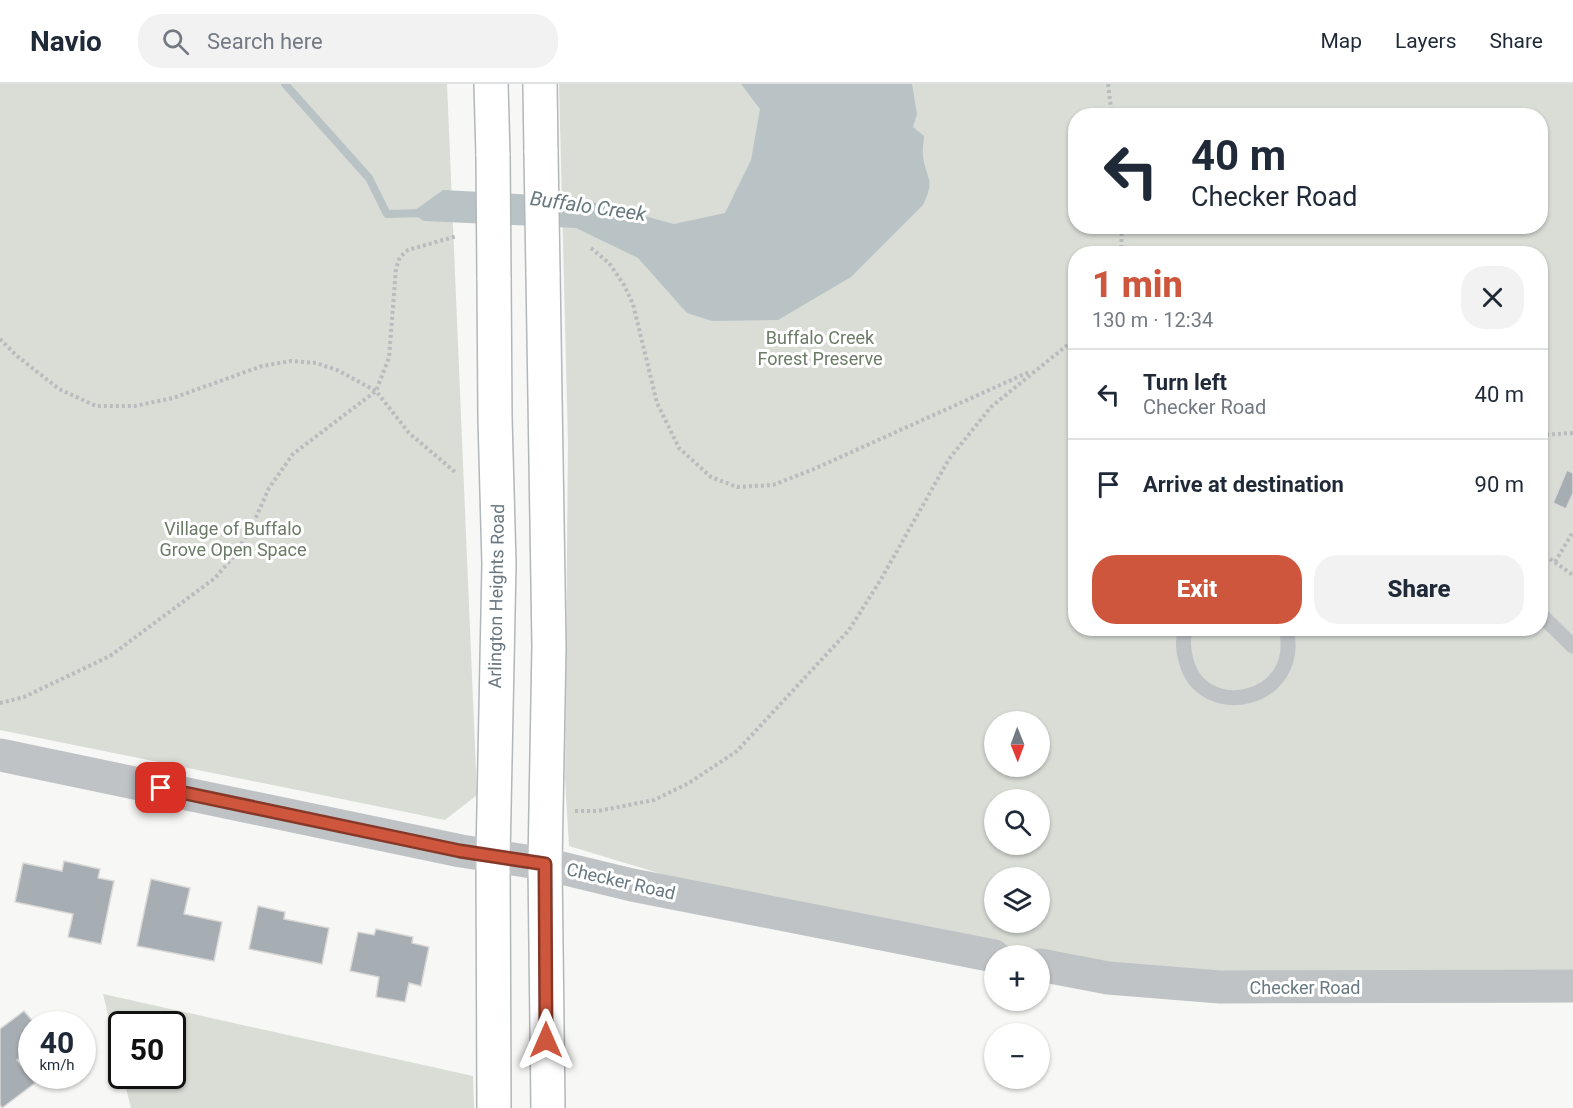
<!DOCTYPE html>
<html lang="en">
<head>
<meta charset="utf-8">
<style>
  :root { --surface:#fff; --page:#f2f2f3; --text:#1f2937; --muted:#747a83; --line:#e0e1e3; --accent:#ce563d }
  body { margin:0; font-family:Roboto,sans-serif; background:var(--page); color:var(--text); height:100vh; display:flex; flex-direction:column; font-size:22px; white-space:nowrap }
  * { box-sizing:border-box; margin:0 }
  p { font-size:20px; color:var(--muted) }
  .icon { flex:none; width:33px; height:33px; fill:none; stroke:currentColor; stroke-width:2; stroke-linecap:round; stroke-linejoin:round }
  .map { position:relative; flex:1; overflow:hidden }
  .sheet { position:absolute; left:1068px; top:162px; width:480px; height:390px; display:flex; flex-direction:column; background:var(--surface); border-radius:24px; box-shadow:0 2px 4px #0004 }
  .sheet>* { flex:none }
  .hud { position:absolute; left:1068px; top:24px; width:480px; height:126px; border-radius:24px; box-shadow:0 2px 4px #0004; background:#fff; color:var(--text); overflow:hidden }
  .needle { width:39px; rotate:179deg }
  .buttons { position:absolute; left:984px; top:627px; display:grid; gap:12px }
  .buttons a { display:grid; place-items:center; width:66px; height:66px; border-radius:50%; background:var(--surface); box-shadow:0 2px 4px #0004; font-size:30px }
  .speed { position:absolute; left:18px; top:927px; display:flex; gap:12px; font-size:30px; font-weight:700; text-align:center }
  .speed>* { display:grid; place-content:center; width:78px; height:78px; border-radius:50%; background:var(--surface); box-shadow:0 2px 4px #0004; line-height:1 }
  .speed small { font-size:15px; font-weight:400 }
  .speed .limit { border:3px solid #111; border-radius:9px; background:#fff; color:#111 }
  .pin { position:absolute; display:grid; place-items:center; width:51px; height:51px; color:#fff; margin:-26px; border-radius:12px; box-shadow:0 3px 9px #0006 }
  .me { position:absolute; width:66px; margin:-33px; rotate:0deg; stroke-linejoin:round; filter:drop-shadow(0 0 4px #0008) }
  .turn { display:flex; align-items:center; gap:21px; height:126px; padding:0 24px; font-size:27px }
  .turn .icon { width:78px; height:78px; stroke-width:2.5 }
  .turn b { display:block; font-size:42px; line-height:51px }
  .round { display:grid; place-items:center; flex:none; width:63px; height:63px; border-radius:24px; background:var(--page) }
  .headline { display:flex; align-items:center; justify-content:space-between; height:102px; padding:0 24px }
  h1 { font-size:36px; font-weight:800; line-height:45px; color:var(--accent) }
  .action { display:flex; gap:12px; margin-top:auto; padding:12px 24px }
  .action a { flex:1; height:69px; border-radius:24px; background:var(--accent); color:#fff; font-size:24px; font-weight:800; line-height:69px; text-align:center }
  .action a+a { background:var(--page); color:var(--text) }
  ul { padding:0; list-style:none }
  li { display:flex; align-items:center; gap:18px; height:90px; padding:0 24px; border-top:2px solid var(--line) }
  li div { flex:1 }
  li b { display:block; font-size:22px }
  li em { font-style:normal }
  header { display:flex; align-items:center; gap:36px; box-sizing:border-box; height:84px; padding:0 30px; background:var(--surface); border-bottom:2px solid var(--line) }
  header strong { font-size:28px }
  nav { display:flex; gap:33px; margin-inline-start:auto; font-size:21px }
  .search { width:420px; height:54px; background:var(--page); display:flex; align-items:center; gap:15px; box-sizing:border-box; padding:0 21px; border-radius:24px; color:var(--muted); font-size:22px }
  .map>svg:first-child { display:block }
</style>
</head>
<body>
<header>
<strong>Navio</strong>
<div class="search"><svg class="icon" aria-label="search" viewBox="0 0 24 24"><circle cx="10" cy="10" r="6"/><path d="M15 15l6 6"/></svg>Search here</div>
<nav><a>Map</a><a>Layers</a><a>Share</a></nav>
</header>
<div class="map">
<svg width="1573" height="1024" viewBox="0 0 1573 1024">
  <rect width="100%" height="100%" fill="#f7f7f5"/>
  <!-- green -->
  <g fill="#d9ddd6" fill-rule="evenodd">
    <polygon points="0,0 447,0 477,711 445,736 0,646"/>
    <path d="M 559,0 L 1573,0 L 1573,889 L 1275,891 L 1062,875 L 711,805 L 569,762 L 565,695 L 568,358 ZM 1076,32 L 1540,32 L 1540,142 L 1076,142 ZM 1076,170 L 1540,170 L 1540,544 L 1076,544 ZM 994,638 L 1040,638 L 1040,682 L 994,682 ZM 994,716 L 1040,716 L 1040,760 L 994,760 ZM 994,794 L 1040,794 L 1040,838 L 994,838 Z"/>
    <polygon points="103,910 473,992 474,1024 131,1024 123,992 172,992 172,940 122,940 121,986"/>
  </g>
  <!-- water -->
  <path fill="#b9c3c6" d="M 741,0 L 912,0 L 917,30 L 913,43 L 924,52 C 924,58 922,66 923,72 C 926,96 936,94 923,121 L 851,193 L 778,236 L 712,237 L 687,229 L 638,174 L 576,144 L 424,137 L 411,129 L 443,106 L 574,113 L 674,140 L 725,129 L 751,76 L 760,25 Z"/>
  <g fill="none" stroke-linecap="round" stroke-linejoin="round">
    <!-- stream -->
    <polyline stroke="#b9c3c6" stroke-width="8" points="285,0 369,94 387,130 421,129"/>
  </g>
  <!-- building -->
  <g fill="#a7aeb3" stroke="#d9d8d7" stroke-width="1.5">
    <polygon points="1567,386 1573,389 1573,409 1566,425 1553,419"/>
    <polygon points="64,777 100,785 98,794 114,797 101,860 68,853 73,830 15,818 23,779 62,787"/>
    <polygon points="151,795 190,804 184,830 222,838 214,877 137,862"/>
    <polygon points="258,822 285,828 284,835 329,844 322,880 249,865"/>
    <polygon points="376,845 413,853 412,859 429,863 421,902 409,899 405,918 376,913 379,893 350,887 358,848 374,851"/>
    <polygon points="24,927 35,940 32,940 32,965 17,976 35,999 2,1024 0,1021 0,945"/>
  </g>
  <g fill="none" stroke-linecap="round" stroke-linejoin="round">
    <defs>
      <g id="secondary">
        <polyline points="491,0 493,72"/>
        <polyline points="540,0 541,69"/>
        <polyline points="543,189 549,562 545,780 548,1024"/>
        <polyline points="494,1024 493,773 499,480 495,334 494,194"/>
      </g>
    </defs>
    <!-- secondary casing -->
    <use href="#secondary" stroke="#b2b7ba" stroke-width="36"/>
    <!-- path -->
    <g stroke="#b9bcbe" stroke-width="4" stroke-dasharray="3 3" stroke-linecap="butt">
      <polyline points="1108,0 1112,32"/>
      <polyline points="591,164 609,179 624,201 633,220 657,319 679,364 711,393 737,403 773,401 814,385 1029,288"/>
      <polyline points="1121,170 1122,142"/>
      <polyline points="0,255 17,272 59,305 96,322 135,322 173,314 262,282 291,277 316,279 337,286 376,307 409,349 455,388"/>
      <polyline points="1540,351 1573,349"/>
      <polyline points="1540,468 1573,491"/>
      <polyline points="1555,478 1573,448"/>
      <polyline points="0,619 24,613 110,572 215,494 235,471 253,440 269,404 293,370 376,307 389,274 396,184 400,173 408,166 457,152"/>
      <polyline points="575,727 598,727 654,716 689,699 737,667 849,546 880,497 949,375 991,323 1076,254"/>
    </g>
    <!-- service -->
    <g stroke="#bfc3c6" stroke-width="15">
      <polyline points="1540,530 1573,562"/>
      <path d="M 1186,544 C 1182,555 1183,566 1186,576 C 1201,639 1304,619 1286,544"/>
    </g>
    <!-- tertiary -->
    <g stroke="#bfc3c6" stroke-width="33">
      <polyline points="0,671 461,767 545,780 632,801 994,872"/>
      <polyline points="1040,881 1108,894 1220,903 1573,902"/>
    </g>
    <!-- secondary -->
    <use href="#secondary" stroke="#fff" stroke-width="33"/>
    <defs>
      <g id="secondary-bridge">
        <polyline points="541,69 543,189"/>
        <polyline points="493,72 494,194"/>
      </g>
    </defs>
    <!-- secondary-bridge casing -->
    <use href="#secondary-bridge" stroke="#b2b7ba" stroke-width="36" stroke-linecap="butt"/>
    <!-- secondary-bridge -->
    <use href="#secondary-bridge" stroke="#fff" stroke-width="33"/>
  </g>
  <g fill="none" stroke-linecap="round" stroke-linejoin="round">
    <defs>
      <polyline id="route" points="161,704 460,767 545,780 546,956"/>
    </defs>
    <!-- route casing -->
    <use href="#route" stroke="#863828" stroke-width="15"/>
    <!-- route -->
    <use href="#route" stroke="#ce563d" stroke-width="10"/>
  </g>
  <g text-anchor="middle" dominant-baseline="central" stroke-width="6" stroke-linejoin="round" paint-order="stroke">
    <!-- park labels -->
    <g font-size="18" fill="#6c7a68" stroke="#fff">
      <text x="820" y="253">Buffalo Creek<tspan x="820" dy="21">Forest Preserve</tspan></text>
      <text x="233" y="444">Village of Buffalo<tspan x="233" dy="21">Grove Open Space</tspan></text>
    </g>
    <!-- street labels -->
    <g font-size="18" fill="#6a7882" stroke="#fff">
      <text transform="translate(496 512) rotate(-89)">Arlington Heights Road</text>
      <text transform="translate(621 797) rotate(13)">Checker Road</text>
      <text x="1305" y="903">Checker Road</text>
    </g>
    <!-- water labels -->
    <g font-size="20" font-style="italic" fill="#66787e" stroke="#fff">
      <text transform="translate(588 122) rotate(8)">Buffalo Creek</text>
    </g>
  </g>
</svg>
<div class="buttons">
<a><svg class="needle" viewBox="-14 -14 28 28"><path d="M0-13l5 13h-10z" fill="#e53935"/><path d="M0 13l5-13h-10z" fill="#747a83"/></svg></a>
<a><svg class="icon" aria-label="search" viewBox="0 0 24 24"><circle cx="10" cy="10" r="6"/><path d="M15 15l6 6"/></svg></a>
<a><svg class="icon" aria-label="layers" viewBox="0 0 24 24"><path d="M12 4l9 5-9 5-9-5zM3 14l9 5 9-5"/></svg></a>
<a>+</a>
<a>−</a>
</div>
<div class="speed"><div>40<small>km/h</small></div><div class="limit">50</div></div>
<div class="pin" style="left:161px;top:704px;background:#d93025"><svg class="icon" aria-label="arrive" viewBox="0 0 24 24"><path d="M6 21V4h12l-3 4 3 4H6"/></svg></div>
<svg class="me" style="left:546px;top:956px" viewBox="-20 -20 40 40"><path d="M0-17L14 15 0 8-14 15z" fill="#ce563d" stroke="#fff" stroke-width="4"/></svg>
<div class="hud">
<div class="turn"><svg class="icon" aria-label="left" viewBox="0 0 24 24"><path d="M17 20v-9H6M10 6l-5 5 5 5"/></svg><div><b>40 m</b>Checker Road</div></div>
</div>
<section class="sheet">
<div class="headline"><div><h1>1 min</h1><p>130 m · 12:34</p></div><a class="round"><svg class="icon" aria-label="close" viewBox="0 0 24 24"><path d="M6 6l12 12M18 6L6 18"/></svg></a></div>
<ul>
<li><svg class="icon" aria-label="left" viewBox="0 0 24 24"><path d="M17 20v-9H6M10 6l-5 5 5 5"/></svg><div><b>Turn left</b><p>Checker Road</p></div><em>40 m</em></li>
<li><svg class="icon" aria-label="arrive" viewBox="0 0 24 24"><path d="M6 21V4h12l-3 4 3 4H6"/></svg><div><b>Arrive at destination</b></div><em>90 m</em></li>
</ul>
<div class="action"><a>Exit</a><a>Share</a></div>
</section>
</div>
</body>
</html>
